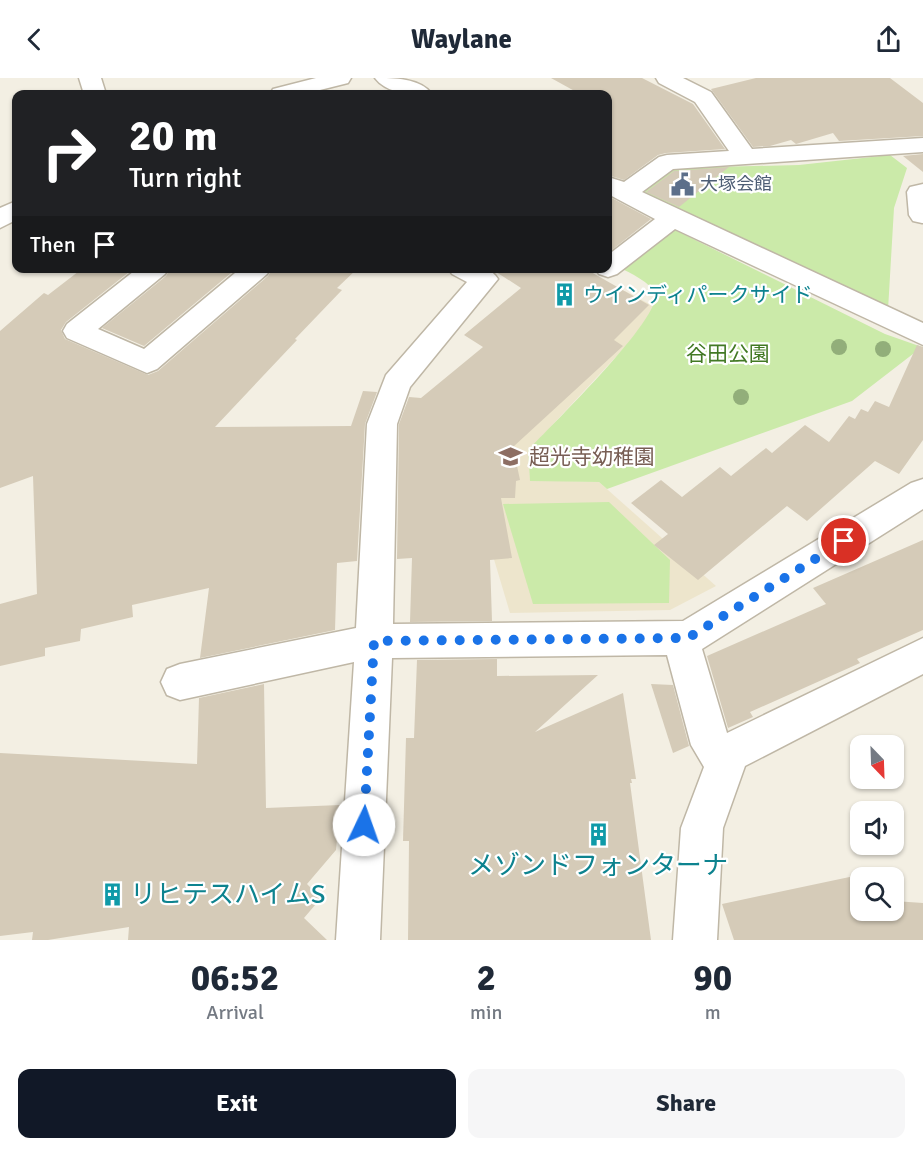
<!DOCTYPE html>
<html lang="en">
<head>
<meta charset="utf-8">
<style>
  :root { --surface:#fff; --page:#f6f6f7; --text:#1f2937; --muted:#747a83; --accent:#111827 }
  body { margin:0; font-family:Signika,"Noto Sans JP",sans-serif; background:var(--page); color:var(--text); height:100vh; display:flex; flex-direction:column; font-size:22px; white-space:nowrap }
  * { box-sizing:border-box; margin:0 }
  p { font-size:20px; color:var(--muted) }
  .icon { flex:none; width:33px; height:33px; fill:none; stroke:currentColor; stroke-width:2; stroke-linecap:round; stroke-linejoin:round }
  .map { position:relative; height:862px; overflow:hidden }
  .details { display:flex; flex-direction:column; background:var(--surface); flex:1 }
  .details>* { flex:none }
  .guide { position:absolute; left:12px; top:12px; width:600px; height:183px; border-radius:12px; box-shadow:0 2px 4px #0004; background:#202124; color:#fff; overflow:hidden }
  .needle { width:39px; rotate:157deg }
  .buttons { position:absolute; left:850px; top:657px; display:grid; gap:12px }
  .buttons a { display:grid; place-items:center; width:54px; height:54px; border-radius:12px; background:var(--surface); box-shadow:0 2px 4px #0004; font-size:30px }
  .pin { position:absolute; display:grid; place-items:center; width:51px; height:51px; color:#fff; margin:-26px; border:3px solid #fff; border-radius:50%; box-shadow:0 2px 6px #0007 }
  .me { position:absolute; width:66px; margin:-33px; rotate:3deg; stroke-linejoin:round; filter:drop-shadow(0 0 4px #0008) }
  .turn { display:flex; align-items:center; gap:21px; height:126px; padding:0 18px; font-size:27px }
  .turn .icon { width:78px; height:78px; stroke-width:2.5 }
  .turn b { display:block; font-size:42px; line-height:51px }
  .then { display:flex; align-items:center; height:57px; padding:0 18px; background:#0003; gap:12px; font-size:22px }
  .eta { display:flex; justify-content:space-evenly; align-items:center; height:102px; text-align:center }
  .eta b { font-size:36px; font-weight:700; line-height:42px }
  .cta { display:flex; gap:12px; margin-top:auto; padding:12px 18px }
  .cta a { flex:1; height:69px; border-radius:12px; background:var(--accent); color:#fff; font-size:24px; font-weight:700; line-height:69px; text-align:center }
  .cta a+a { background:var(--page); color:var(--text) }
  header { display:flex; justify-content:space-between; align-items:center; height:78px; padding:0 18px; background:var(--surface); font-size:27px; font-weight:700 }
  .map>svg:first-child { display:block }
</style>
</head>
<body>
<header><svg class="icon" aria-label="back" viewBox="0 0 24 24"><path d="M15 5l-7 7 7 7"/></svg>Waylane<svg class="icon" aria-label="share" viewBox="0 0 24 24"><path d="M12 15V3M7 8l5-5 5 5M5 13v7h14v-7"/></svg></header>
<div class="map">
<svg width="923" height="862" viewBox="0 0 923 862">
  <rect width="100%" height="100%" fill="#f3efe3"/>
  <!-- education -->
  <polygon fill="#ede5cc" points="625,213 653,228 651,236 626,268 529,372 530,402 599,404 716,508 670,532 510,535 456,354"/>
  <!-- green -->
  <g fill="#cbeaa9">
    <polygon points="890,77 907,90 894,130 888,232 687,138 641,112 673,90 799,87"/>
    <path d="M 669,149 L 885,256 L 922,269 L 852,323 L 607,411 L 599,404 L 530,403 L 528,372 C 550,349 660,242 655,217 C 652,204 629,195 619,189 Z"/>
    <polygon points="609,424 670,482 669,525 533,526 503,426"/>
  </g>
  <!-- building -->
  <g fill="#d5cbb8">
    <polygon points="551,0 642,0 693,26 725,71 666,75 658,77 624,102 608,97 608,16 580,16"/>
    <polygon points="756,0 890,0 923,25 923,58 839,63 833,55 796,66 791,62 770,68 753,69 711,11"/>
    <polygon points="923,76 923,94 903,78"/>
    <polygon points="729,89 679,129 646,114 674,93"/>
    <polygon points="608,118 651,141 608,175"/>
    <polygon points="83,190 134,190 66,244 61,252 65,261 148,297 158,293 268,198 273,190 358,190 337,210 342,212 295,261 297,262 215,349 351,348 363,313 377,314 365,346 357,483 337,485 335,552 200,580 209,510 132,527 133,539 81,551 80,563 45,570 45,578 0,588 0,526 37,516 33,398 0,410 0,253 44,215 48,217"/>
    <polygon points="171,190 237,190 144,268 102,250 166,198"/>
    <polygon points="490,190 584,190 649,227 614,262 623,268 513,369 520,402 516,403 515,420 501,420 512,480 490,482 492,543 410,544 412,480 397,481 399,346 409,319 421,320 483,269 464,257 521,210"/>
    <polygon points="917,267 923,269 923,362 899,396 875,383 807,443 787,428 698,502 654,467 668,456 631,425 661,402 682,419 720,389 731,398 766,370 772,375 805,347 829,364 849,338 855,341 861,331 868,334 875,323 889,329"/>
    <polygon points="923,462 923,552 857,581 860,585 750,634 753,639 728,650 707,578 826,526 813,510"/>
    <polygon points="497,581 497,598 598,597 535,654 623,615 636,701 631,701 632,705 630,705 651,862 408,862 409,763 403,763 406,660 414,660 417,582"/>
    <polygon points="264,606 266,730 340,727 336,772 307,806 321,820 304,840 327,862 128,862 129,849 48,862 32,862 33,854 0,858 0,675 197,686 199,620"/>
    <polygon points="651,606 673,607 689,668 673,675"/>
    <polygon points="859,797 861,832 894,832 894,823 923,825 923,862 734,862 722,826"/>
  </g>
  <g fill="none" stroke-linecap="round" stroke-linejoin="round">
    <defs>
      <g id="minor">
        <polygon points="79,0 101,0 106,16 84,16"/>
        <polygon points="316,0 351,0 348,5 304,16 270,16 273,11"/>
        <path d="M 375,0 C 394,0 420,0 432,16 C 414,18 387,16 375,0 Z"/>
        <polygon points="656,0 683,0 711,14 752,71 923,60 923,74 673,91 642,114 923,245 923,267 675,151 617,196 608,199 599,196 595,190 608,190 608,177 655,141 608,116 608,99 624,104 659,79 667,77 729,73 695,24 659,5"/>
        <polygon points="923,106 923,145 922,145 913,143 909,137 907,114 910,109"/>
        <polygon points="16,123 16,142 0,150 0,130"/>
        <polygon points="138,190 169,190 165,196 98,251 144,271 241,190 271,190 267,196 157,291 147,295 67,260 63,253 67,246"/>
        <path d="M 448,190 C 465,190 489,185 498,201 L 410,309 L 397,346 L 393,546 L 683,543 L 911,405 L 923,401 L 923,431 L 702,571 L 727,655 L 923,560 L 923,596 L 745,688 L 723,750 L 717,862 L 673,862 L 681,750 L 704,689 L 691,667 L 667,577 L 392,580 L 380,862 L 336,862 L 354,584 L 180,622 L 167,617 L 161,604 L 167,591 L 180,586 L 356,550 L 367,346 L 386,297 L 467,204 L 452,196 Z"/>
      </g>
    </defs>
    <!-- minor casing -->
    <use href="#minor" stroke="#bfb7a6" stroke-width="3"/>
    <!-- minor -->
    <use href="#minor" fill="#fff" fill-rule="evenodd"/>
  </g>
  <!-- trees -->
  <g fill="#92ae7a">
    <circle cx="839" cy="269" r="8"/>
    <circle cx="883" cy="271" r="8"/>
    <circle cx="741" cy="319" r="8"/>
  </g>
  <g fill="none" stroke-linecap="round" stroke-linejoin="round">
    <!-- route -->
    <polyline stroke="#1a73e8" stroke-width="10" stroke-dasharray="0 18" points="364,747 374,563 688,560 844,463"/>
  </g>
  <!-- icons -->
  <defs>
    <symbol id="civic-bare" viewBox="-9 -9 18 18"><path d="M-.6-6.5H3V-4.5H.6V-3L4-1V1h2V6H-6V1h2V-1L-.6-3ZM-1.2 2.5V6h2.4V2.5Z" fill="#5c6f8a" stroke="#fff" stroke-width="2.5" paint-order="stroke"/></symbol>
    <symbol id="building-bare" viewBox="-9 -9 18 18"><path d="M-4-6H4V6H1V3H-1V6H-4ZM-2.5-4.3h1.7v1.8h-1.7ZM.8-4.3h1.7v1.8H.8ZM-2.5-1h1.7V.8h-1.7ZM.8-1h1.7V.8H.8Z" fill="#0f9aa8" stroke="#fff" stroke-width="2.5" paint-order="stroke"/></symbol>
    <symbol id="school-bare" viewBox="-9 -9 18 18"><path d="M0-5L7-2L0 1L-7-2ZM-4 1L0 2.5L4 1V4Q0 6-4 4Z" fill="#8d6e63" stroke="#fff" stroke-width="2.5" paint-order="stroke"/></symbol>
  </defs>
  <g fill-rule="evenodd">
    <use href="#civic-bare" x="666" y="90" width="33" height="33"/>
    <use href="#building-bare" x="548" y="200" width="33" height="33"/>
    <use href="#school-bare" x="494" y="362" width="33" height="33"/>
    <use href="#building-bare" x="582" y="740" width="33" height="33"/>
    <use href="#building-bare" x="96" y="800" width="33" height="33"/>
  </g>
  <g text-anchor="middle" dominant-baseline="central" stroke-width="4.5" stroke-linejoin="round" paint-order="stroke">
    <!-- far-service labels -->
    <g font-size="18" fill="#4e5e75" stroke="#fff" text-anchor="start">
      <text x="700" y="106">大塚会館</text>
    </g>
    <!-- culture labels -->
    <g font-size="21" fill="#0d838f" stroke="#fff" text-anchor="start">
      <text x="583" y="217">ウインディパークサイド</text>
    </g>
    <!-- park labels -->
    <g font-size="21" fill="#427924" stroke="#fff">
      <text x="728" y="276">谷田公園</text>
    </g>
    <!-- education labels -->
    <g font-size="21" fill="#785e54" stroke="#fff" text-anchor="start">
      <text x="529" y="379">超光寺幼稚園</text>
    </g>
    <!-- near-culture labels -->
    <g font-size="26" fill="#0d838f" stroke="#fff">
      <text x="598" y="788">メゾンドフォンターナ</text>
      <text x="130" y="817" text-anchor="start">リヒテスハイムS</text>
    </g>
  </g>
</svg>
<div class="buttons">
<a><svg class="needle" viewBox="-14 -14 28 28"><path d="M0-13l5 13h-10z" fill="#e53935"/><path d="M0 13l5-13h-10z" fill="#747a83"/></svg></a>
<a><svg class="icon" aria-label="sound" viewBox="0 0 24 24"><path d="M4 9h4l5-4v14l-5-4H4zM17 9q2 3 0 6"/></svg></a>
<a><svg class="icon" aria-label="search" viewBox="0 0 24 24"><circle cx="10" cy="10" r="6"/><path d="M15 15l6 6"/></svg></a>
</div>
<div class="pin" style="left:844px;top:463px;background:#d93025"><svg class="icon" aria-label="arrive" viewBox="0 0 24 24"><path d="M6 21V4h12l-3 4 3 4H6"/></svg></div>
<svg class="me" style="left:364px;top:747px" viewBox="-20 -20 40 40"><circle r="19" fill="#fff"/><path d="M0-13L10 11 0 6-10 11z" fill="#1a73e8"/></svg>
<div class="guide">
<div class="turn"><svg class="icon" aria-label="right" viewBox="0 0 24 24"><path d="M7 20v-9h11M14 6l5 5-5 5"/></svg><div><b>20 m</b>Turn right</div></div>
<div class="then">Then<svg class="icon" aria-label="arrive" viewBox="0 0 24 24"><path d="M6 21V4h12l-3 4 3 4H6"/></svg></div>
</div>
</div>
<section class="details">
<div class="eta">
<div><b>06:52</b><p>Arrival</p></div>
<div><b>2</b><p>min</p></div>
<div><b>90</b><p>m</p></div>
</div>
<div class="cta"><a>Exit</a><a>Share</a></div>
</section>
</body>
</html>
